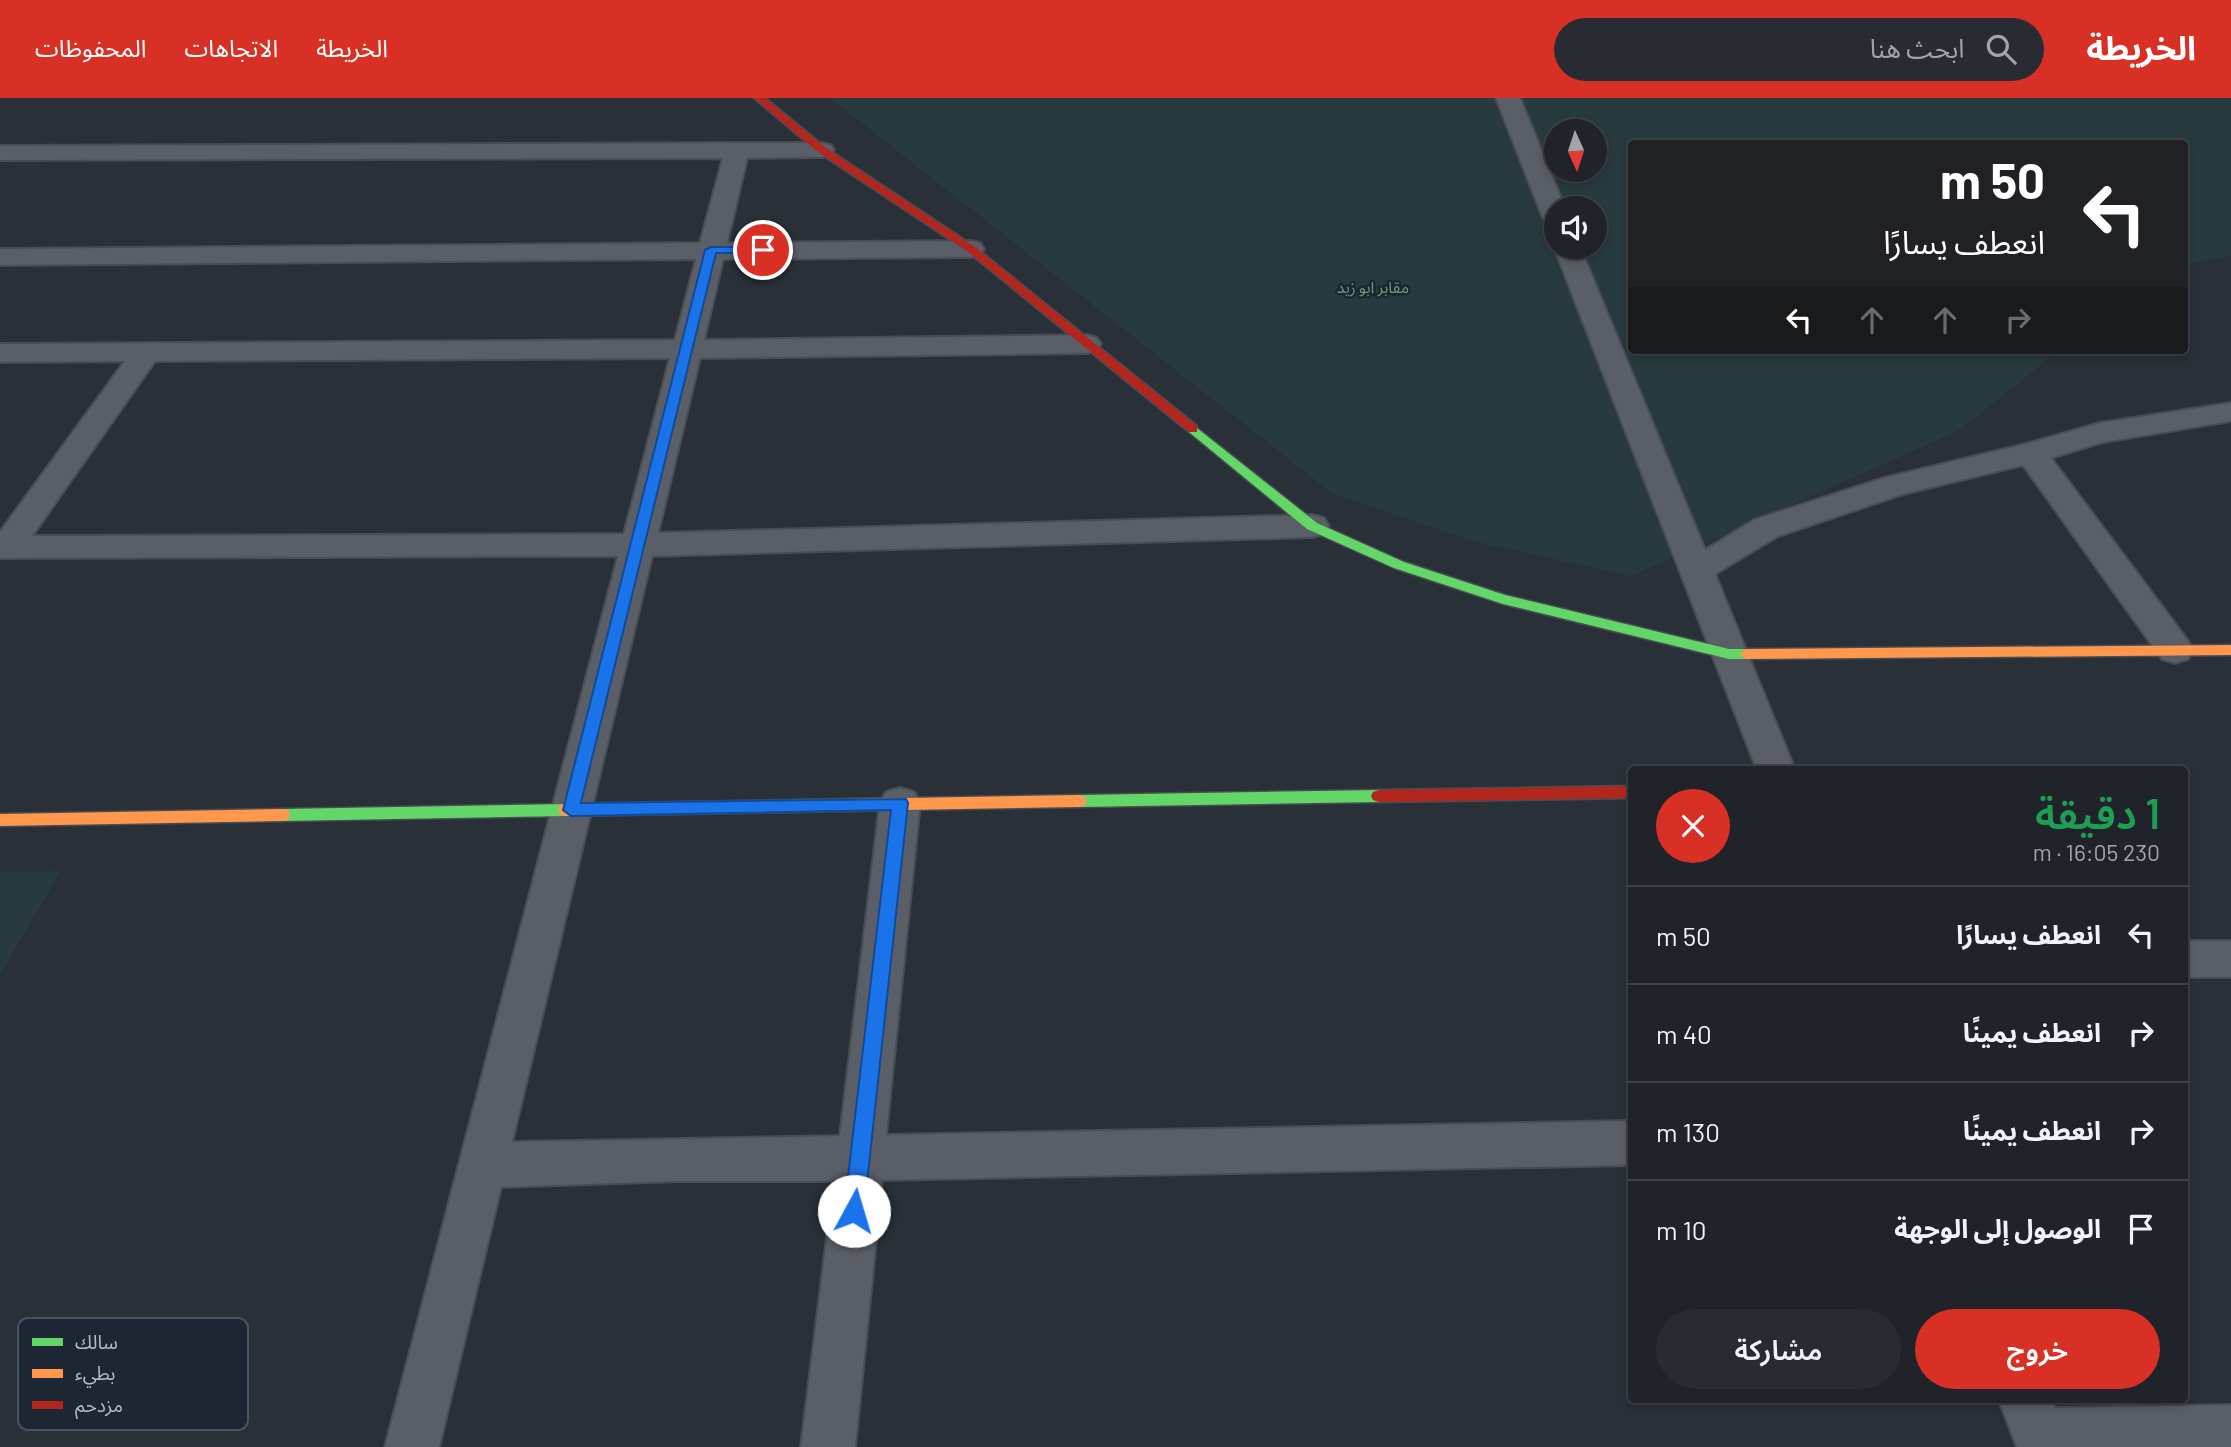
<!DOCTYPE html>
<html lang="ar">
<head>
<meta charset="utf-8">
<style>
  :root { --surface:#20242a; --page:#282c32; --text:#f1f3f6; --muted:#a2a4a8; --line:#3d4147; --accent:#d93025 }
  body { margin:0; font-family:Barlow,"Noto Sans Arabic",sans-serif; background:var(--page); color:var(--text); direction:rtl; height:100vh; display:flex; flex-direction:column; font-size:26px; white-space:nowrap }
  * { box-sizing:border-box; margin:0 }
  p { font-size:23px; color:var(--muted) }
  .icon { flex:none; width:38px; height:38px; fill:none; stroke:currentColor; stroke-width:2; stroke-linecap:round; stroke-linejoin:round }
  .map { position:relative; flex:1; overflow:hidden; direction:ltr }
  .side { position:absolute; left:1628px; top:668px; width:560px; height:637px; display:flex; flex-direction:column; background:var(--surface); border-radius:7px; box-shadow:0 4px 10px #0003,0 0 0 2px var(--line); direction:rtl }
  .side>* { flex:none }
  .guide { position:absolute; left:1628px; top:42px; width:560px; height:214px; border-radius:7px; box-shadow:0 4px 10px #0003,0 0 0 2px var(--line); direction:rtl; background:#202124; color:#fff; overflow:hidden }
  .needle { width:46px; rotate:177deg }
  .fabs { position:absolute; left:1544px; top:21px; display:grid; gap:14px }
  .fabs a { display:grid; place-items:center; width:63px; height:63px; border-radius:50%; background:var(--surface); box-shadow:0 4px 10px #0003,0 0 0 2px var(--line); font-size:35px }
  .pin { position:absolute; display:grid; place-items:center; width:60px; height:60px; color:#fff; margin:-30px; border:4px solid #fff; border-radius:50%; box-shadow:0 2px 7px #0007 }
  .me { position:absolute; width:77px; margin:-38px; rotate:6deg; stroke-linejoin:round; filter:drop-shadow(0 0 5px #0008) }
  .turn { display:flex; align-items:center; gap:24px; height:147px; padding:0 28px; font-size:32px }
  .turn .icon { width:91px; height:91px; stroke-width:2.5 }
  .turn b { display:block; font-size:49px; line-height:60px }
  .lanes { display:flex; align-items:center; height:66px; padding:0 28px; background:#0003; justify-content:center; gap:35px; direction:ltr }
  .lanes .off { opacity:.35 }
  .round { display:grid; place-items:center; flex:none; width:74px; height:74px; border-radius:37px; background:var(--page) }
  .head { display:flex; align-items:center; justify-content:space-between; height:119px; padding:0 28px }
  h1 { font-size:42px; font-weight:600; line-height:52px; color:#1e9e55 }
  .button { display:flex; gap:14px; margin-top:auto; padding:14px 28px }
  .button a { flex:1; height:80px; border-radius:42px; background:var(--accent); color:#fff; font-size:28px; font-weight:600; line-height:80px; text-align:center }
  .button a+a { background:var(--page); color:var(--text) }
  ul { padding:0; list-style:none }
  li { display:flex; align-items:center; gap:21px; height:98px; padding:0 28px; border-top:2px solid var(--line) }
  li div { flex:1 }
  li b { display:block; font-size:26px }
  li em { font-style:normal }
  header { display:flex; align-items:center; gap:42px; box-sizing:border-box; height:98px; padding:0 35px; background:var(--accent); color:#fff }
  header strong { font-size:33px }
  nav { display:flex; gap:38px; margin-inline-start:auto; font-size:24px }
  .search { width:490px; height:63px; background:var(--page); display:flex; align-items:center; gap:18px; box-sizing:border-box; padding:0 24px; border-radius:38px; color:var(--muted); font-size:26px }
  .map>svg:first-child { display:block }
</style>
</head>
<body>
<header>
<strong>الخريطة</strong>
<div class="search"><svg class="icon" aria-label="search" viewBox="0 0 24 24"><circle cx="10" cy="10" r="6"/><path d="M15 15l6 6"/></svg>ابحث هنا</div>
<nav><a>الخريطة</a><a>الاتجاهات</a><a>المحفوظات</a></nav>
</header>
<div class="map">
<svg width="2231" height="1349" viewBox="0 0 2231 1349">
  <rect width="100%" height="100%" fill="#2a3038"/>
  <!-- green -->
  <g fill="#273a3e" fill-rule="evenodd">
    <path d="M 830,0 L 2231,0 L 2231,157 L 2184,167 L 2184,46 L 1631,46 L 1631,252 L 2060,252 L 1958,333 L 1631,478 L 1473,443 L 1333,396 ZM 1556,33 L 1594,33 L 1594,72 L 1556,72 ZM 1556,110 L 1594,110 L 1594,149 L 1556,149 Z"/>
    <polygon points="61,773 0,876 0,774"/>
  </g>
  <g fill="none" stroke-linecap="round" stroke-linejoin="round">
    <defs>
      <g id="street">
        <polygon points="1496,0 1520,0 1565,110 1556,110 1556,128 1547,126 1543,120"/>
        <path d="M 737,45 L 822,45 L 831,47 L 834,52 L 831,57 L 822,59 L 747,60 L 727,145 L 971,143 L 980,145 L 984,151 L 980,157 L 971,159 L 723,161 L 704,242 L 1087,237 L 1097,240 L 1101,246 L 1097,252 L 1087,255 L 700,260 L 658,435 L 1312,417 L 1324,420 L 1329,428 L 1324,436 L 1312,439 L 652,458 L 512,1044 L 840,1038 L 880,705 L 886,694 L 900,690 L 914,694 L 920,705 L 886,1037 L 1631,1023 L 1631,1067 L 882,1082 L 855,1349 L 801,1349 L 834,1083 L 678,1083 L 501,1089 L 439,1349 L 385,1349 L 618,458 L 0,460 L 0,434 L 125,263 L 0,264 L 0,246 L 675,242 L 696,161 L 0,167 L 0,151 L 700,145 L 723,60 L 0,62 L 0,48 ZM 670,260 L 624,436 L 32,438 L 155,263 Z"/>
        <polygon points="1556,146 1556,149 1580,149 1705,452 1754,422 1884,380 2026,346 2100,325 2231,305 2231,323 2103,344 2051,360 2188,543 2193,552 2188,561 2175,565 2162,561 2023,367 1903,396 1778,438 1715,476 1795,672 1757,672 1554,149"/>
        <rect x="2184" y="843" width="47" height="36"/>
        <polygon points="1999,1302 2051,1302 2055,1310 2231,1307 2231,1349 2017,1349"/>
      </g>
      <g id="fast">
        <polygon points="1193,327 1317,425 1404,464 1505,497 1729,551 1746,551 1753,556 1746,561 1729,561 1503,506 1394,470 1307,431 1189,334 1189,328"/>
        <polygon points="1379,692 1385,694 1387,698 1385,702 1379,704 1079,709 1073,707 1071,703 1073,699 1079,697"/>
        <polygon points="566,706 572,707 574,712 572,717 566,718 282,723 276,722 274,717 276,712 282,711"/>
      </g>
      <g id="slow">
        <polygon points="2231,547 2231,557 1746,561 1739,556 1746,551"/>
        <polygon points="1079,697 1085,699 1087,703 1085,707 1079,709 566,718 560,717 558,712 560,707 566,706"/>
        <polygon points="282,711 288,712 290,717 288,722 282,723 0,728 0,716"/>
      </g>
      <g id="jam">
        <polygon points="754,0 765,0 826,50 975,149 1197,328 1197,334 1189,334 967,153 818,54"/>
        <polygon points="1631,688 1631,700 1379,704 1373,702 1371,698 1373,694 1379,692"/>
      </g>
    </defs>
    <!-- street casing -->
    <use href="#street" stroke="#484c53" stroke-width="4"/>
    <!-- fast casing -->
    <use href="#fast" stroke="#484c53" stroke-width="3"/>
    <!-- slow casing -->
    <use href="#slow" stroke="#484c53" stroke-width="3"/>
    <!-- jam casing -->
    <use href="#jam" stroke="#484c53" stroke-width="3"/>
    <!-- street -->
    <use href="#street" fill="#5a5e66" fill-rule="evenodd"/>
    <!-- fast -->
    <use href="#fast" fill="#63d668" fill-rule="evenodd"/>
    <!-- slow -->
    <use href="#slow" fill="#ff974d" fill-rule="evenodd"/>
    <!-- jam -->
    <use href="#jam" fill="#b3261e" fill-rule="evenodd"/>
  </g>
  <!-- route -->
  <polygon fill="#1a73e8" stroke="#114b97" stroke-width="2" points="711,149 763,149 768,152 763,155 716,155 581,705 906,701 908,705 864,1113 861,1120 854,1123 847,1120 844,1113 891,712 571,718 563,712 705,152"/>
  <g text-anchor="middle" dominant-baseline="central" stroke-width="5" stroke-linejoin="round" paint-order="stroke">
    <!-- far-park labels -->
    <g font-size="16" fill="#6b9a76" stroke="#1d2633">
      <text x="1373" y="188">مقابر ابو زيد</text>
    </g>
  </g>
  <!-- legend -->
  <rect x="18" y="1220" width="230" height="112" rx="10" fill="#1d2633" stroke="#4a5360" stroke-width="2"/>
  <rect x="32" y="1240" width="31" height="8" fill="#63d668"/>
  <rect x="32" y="1271" width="31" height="9" fill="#ff974d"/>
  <rect x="32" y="1303" width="31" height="8" fill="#b3261e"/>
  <g font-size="19" fill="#b4bcc9">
    <text x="75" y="1251">سالك</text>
    <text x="75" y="1282">بطيء</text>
    <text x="75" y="1314">مزدحم</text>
  </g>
</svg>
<div class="fabs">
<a><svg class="needle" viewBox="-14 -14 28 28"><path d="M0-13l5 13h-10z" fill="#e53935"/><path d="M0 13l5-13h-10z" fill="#a2a4a8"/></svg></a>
<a><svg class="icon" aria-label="sound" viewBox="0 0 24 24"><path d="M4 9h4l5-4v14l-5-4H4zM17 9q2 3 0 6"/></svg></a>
</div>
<div class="pin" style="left:763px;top:152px;background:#d93025"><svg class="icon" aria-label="arrive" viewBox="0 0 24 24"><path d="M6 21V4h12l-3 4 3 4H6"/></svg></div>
<svg class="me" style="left:854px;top:1113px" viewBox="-20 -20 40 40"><circle r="19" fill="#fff"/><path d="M0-13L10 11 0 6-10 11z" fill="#1a73e8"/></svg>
<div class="guide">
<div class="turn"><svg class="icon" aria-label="left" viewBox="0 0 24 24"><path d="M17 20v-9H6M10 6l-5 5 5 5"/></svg><div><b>50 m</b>انعطف يسارًا</div></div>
<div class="lanes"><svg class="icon" aria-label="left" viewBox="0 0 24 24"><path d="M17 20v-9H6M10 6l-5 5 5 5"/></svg><svg class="icon off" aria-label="ahead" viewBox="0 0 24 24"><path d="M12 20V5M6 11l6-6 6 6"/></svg><svg class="icon off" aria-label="ahead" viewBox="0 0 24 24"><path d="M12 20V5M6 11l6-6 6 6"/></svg><svg class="icon off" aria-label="right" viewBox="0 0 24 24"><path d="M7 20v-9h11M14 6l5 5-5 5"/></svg></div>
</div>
<section class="side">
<div class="head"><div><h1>1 دقيقة</h1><p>230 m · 16:05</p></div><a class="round" style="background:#d93025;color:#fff"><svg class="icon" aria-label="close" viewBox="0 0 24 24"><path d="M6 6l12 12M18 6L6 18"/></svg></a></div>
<ul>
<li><svg class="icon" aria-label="left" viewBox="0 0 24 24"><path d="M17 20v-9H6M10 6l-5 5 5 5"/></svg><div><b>انعطف يسارًا</b></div><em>50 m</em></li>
<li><svg class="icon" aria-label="right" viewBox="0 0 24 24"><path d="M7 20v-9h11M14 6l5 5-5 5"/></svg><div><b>انعطف يمينًا</b></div><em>40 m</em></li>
<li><svg class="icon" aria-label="right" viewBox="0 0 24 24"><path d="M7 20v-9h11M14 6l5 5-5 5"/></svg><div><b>انعطف يمينًا</b></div><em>130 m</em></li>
<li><svg class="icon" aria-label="arrive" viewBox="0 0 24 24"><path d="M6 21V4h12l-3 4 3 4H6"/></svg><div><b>الوصول إلى الوجهة</b></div><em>10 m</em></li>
</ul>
<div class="button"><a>خروج</a><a>مشاركة</a></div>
</section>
</div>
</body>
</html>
